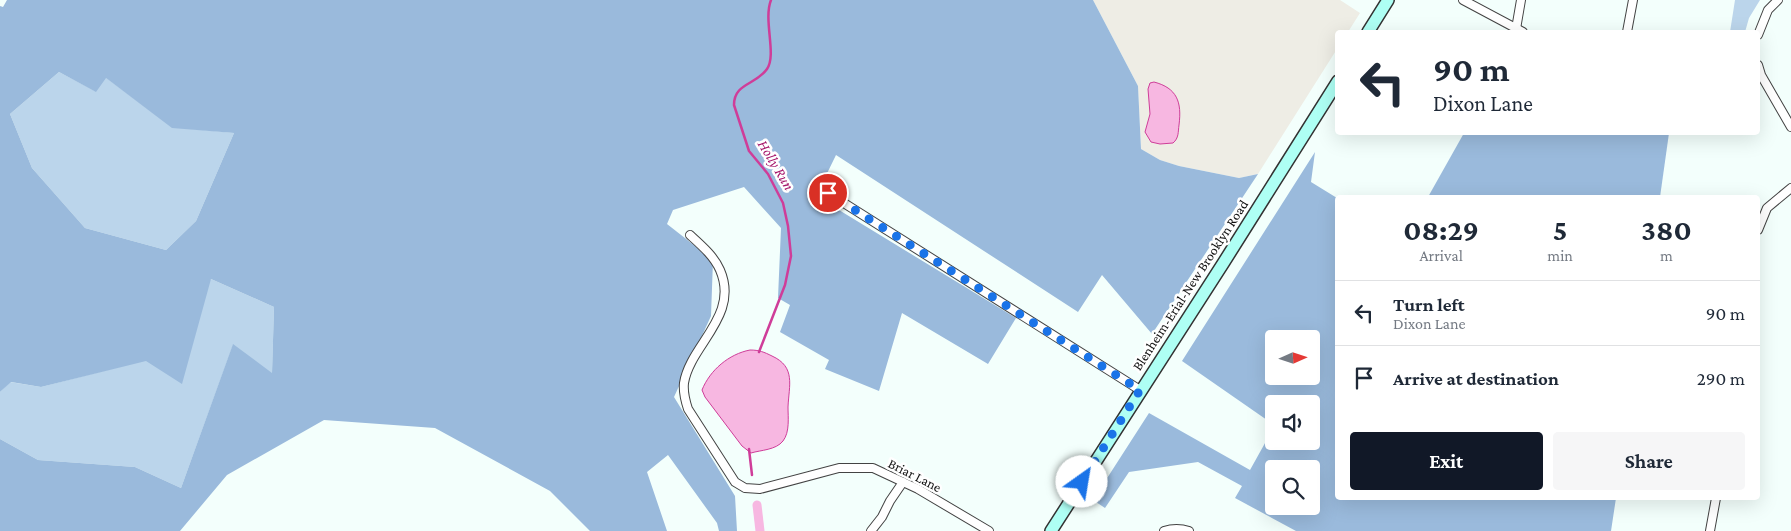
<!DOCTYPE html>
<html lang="en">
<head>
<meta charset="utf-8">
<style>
  :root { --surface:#fff; --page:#f6f6f7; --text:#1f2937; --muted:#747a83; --line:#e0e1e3; --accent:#111827 }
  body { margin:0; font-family:"Crimson Pro",serif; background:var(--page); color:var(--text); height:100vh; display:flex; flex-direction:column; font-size:19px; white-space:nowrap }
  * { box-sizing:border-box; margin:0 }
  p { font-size:16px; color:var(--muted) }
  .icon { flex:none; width:28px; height:28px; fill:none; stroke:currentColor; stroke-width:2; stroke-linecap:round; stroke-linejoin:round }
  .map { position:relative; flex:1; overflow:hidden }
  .sheet { position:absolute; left:1335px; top:195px; width:425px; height:305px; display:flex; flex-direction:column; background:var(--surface); border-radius:5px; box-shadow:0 5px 20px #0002 }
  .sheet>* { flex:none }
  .hud { position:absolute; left:1335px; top:30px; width:425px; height:105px; border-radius:5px; box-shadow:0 5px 20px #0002; background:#fff; color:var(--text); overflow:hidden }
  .needle { width:32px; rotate:87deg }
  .controls { position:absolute; left:1265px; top:330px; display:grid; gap:10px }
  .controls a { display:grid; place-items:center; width:55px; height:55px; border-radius:5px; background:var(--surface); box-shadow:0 5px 20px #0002; font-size:25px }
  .pin { position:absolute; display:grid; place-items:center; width:42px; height:42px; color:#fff; margin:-21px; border:2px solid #fff; border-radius:50%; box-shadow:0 1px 5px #0007 }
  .me { position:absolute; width:55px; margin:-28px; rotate:32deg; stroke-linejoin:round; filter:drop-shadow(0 0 4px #0008) }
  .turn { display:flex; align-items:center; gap:18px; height:105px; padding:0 15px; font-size:22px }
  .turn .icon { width:65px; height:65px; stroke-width:2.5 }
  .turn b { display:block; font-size:35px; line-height:42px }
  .eta { display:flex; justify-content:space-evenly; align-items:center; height:85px; text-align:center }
  .eta b { font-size:30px; font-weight:700; line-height:35px }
  .cta { display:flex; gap:10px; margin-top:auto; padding:10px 15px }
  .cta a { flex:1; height:58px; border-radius:5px; background:var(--accent); color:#fff; font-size:20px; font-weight:700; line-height:58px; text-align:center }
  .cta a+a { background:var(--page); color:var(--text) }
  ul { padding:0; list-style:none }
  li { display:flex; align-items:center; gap:15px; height:65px; padding:0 15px; border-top:1px solid var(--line) }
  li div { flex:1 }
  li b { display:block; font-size:19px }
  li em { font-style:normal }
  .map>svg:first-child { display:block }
</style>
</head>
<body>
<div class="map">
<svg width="1791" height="531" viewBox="0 0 1791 531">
  <rect width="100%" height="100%" fill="#f3fffc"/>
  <!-- industrial -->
  <polygon fill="#eeede5" points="1093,0 1340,0 1360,13 1348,32 1338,32 1337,49 1258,174 1239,178 1179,166 1160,160 1141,149 1138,86"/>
  <!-- green -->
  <g fill="#bbd5eb">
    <polygon points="1735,0 1760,0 1749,18 1745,32 1730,32"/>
    <polygon points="59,72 95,91 105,77 172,127 234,133 196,221 166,250 85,228 32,168 10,114"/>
    <polygon points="211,279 274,307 272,374 233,345 181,488 135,467 38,460 0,439 0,392 10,382 41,387 146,360"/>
  </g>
  <!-- forest -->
  <g fill="#9abadc" fill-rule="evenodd">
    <path d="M 7,0 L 1093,0 L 1138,86 L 1141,149 L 1160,160 L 1179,166 L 1239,178 L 1258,174 L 1152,334 L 1102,275 L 1078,312 L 836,155 L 816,196 L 1016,318 L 988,364 L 902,313 L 879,391 L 825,369 L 829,360 L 780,332 L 790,305 L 778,298 L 781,228 L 744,187 L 673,210 L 667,224 L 713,260 L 711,316 L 674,397 L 735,496 L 737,531 L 719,531 L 717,523 L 668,455 L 647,472 L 667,531 L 590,531 L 550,491 L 435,428 L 324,420 L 227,475 L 180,531 L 0,531 L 0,439 L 38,460 L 135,467 L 181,488 L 233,344 L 272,373 L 274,307 L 211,279 L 182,384 L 146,361 L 41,387 L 11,382 L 0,392 L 0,6 L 3,7 ZM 59,72 L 96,92 L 106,78 L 172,128 L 234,133 L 196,221 L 166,250 L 85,228 L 32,168 L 10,114 Z"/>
    <polygon points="1464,133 1669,133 1660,197 1428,197"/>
    <path d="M 1315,152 L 1311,182 L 1337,198 L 1338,498 L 1616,498 L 1611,531 L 1296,531 L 1235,498 L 1242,486 L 1198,462 L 1129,472 L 1105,508 L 1093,500 L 1149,413 L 1250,470 L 1274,427 L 1274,441 L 1311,441 L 1311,404 L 1274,404 L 1274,425 L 1182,361 ZM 1274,339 L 1311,339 L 1311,376 L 1274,376 ZM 1274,469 L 1311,469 L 1311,506 L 1274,506 Z"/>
  </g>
  <!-- water -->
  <g fill="#f7b7e1" stroke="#cf3d99">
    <path d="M 1154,82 C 1177,88 1182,102 1179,125 C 1178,132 1179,138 1173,143 L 1160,144 L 1151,142 L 1145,132 L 1150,114 L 1148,89 L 1150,83 Z"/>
    <path d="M 750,350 C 759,350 764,352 772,356 C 796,367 789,385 788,407 C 788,417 790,432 783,441 C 776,450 761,450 751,453 L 742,446 L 705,397 L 702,390 C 710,370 729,354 750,350 Z"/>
  </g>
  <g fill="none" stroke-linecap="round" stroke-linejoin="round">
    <!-- stream -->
    <g stroke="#cf3d99" stroke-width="2.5">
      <path d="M 759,352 L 785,285 L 791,256 L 788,226 L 783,203 L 768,174 L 749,151 L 734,105 C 734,83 756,85 767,69 C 777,55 763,20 771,0"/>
      <polyline points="749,449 752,475"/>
    </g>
    <!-- canal -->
    <polyline stroke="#f7b7e1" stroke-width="9" points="757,505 760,531"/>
    <defs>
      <g id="street">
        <polyline points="1463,0 1523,32"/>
        <polyline points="1516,29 1521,0"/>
        <polyline points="1627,32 1633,0"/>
        <polyline points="1758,35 1768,10 1778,0"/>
        <polyline points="1758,65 1761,75 1791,127"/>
        <polyline points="828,193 1140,390"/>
        <polyline points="1758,230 1767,208 1791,188"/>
        <path d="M 690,235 C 701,245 714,256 720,270 C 740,316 690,345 684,383 C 683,392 685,400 688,409 L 735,482 L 745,488 L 760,489 L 839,468 L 873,468 L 918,489 L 989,531"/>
        <polyline points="871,531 882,517 890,501 903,482"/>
        <path d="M 1164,531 C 1173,528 1180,528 1189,531"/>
        <polyline points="1710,531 1716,498"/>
      </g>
      <g id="secondary">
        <polyline points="1368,32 1388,0"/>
        <polyline points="1051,531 1224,262 1338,81"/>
      </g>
    </defs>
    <!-- street casing -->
    <use href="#street" stroke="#434343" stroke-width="10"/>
    <!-- secondary casing -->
    <use href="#secondary" stroke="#323232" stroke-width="14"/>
    <!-- street -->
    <use href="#street" stroke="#fff" stroke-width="8"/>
    <!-- secondary -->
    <use href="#secondary" stroke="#aefff4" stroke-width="11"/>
  </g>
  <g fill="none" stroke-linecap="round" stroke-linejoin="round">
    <!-- route -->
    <polyline stroke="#1a73e8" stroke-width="9" stroke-dasharray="0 16.2" points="828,193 1140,390 1082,482"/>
  </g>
  <g text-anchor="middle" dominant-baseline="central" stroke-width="5" stroke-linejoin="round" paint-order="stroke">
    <!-- street labels -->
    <g font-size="14" fill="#101010" stroke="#fff">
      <text transform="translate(1190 285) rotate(-57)">Blenheim-Erial-New Brooklyn Road</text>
      <text transform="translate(915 475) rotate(27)">Briar Lane</text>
    </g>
    <!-- water labels -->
    <g font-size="15" font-style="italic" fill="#a5166b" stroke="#fff">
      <text transform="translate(776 165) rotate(59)">Holly Run</text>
    </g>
  </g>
</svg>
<div class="controls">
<a><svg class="needle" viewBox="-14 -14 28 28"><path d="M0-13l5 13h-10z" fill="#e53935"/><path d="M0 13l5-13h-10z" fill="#747a83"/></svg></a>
<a><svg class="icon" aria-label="sound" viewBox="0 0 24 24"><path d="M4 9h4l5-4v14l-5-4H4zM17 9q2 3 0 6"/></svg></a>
<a><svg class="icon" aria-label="search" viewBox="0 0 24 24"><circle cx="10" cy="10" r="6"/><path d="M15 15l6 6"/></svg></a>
</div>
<div class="pin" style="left:828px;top:193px;background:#d93025"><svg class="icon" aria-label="arrive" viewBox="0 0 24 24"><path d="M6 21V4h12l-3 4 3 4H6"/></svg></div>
<svg class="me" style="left:1082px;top:482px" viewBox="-20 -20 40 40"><circle r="19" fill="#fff"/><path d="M0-13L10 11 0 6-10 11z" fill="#1a73e8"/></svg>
<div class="hud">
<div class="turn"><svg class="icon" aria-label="left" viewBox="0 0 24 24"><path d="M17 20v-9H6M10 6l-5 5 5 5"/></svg><div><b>90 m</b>Dixon Lane</div></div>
</div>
<section class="sheet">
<div class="eta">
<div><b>08:29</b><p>Arrival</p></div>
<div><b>5</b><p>min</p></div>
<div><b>380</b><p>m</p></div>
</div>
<ul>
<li><svg class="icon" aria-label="left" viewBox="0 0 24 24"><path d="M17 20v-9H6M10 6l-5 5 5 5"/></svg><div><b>Turn left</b><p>Dixon Lane</p></div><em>90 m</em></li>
<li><svg class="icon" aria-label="arrive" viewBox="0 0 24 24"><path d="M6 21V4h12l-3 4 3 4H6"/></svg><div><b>Arrive at destination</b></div><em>290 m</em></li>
</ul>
<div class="cta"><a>Exit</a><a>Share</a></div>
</section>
</div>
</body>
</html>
